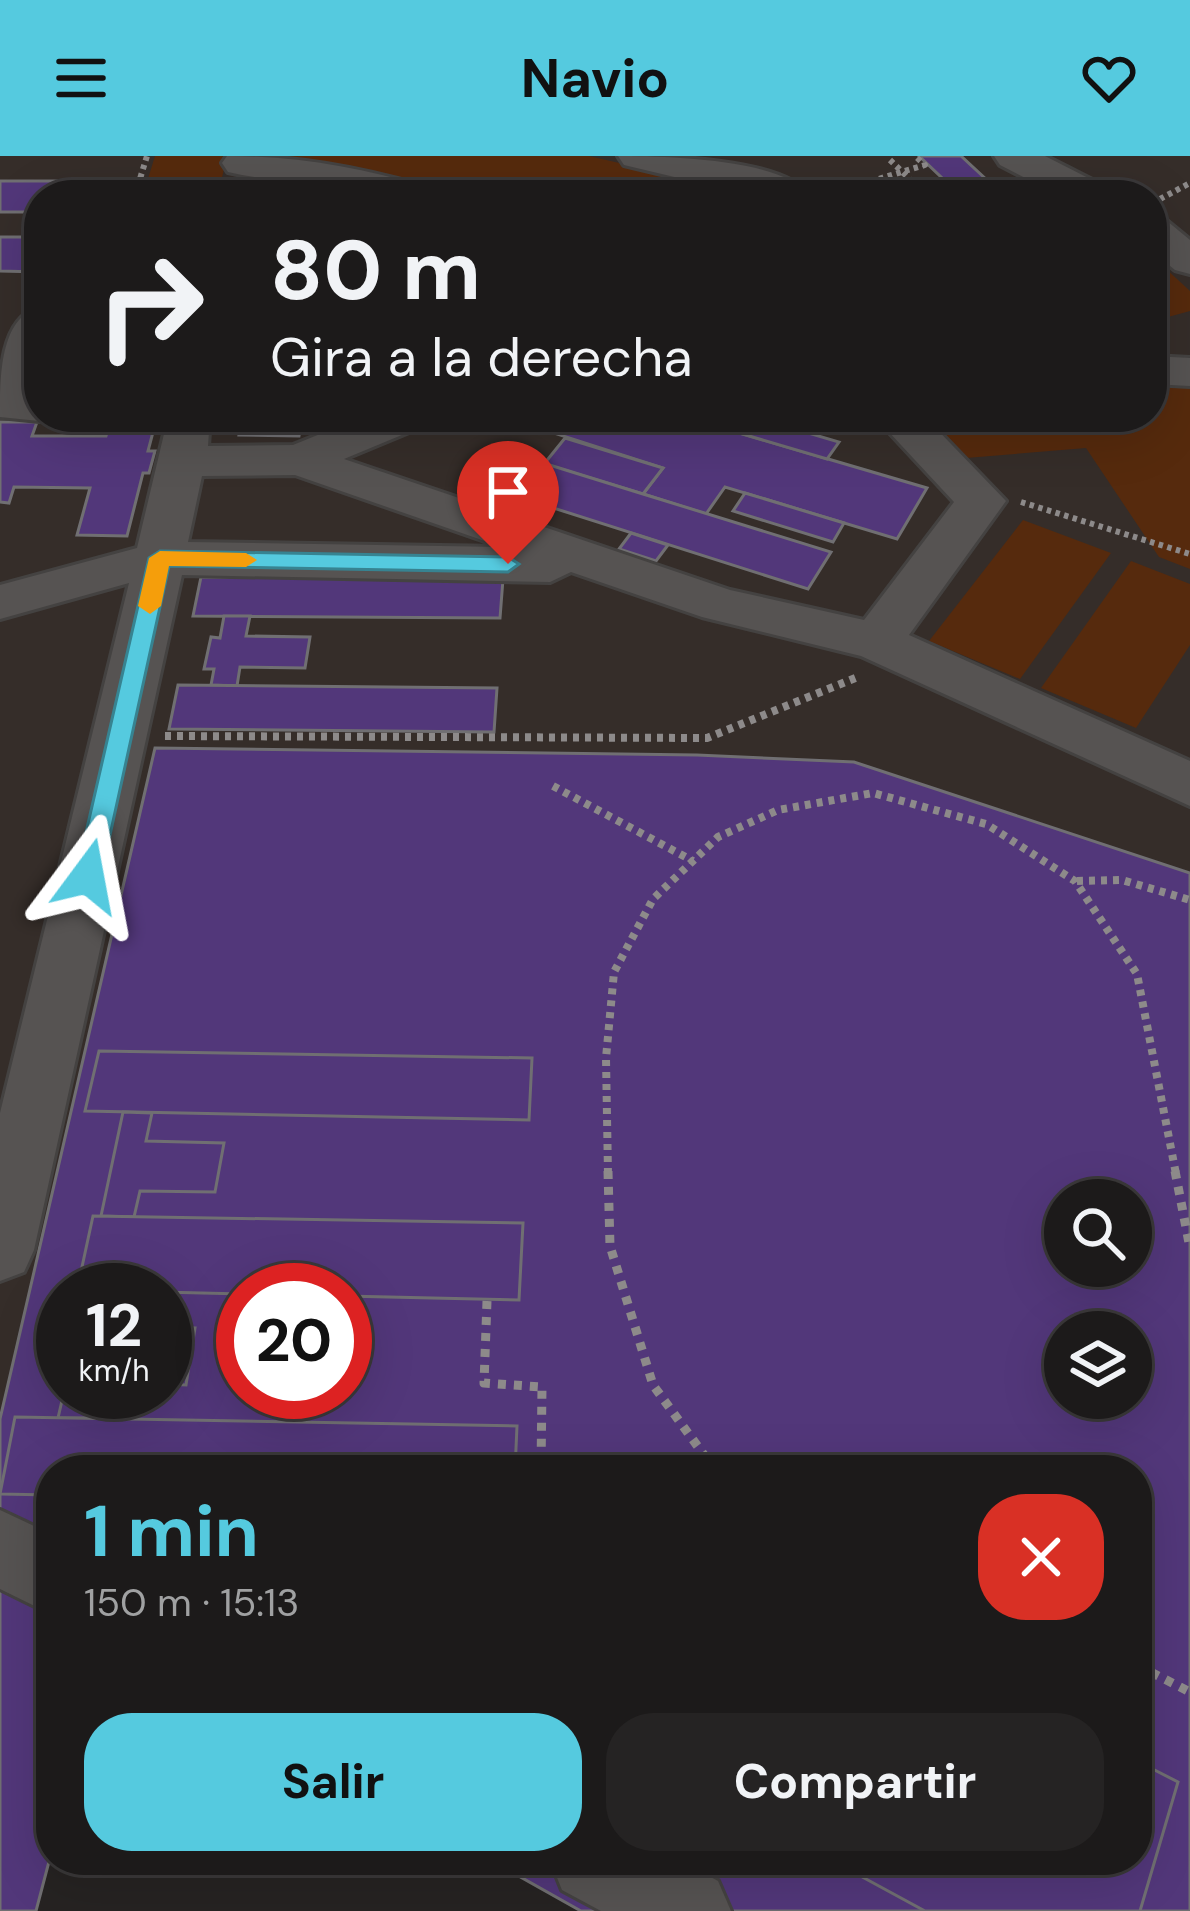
<!DOCTYPE html>
<html lang="es">
<head>
<meta charset="utf-8">
<style>
  :root { --surface:#1c1a1a; --page:#252323; --text:#f1f3f6; --muted:#a0a1a2; --line:#3a3839; --accent:#55cadf }
  body { margin:0; font-family:"DM Sans",sans-serif; background:var(--page); color:var(--text); height:100vh; display:flex; flex-direction:column; font-size:45px; white-space:nowrap }
  * { box-sizing:border-box; margin:0 }
  p { font-size:39px; color:var(--muted) }
  .icon { flex:none; width:66px; height:66px; fill:none; stroke:currentColor; stroke-width:2; stroke-linecap:round; stroke-linejoin:round }
  .map { position:relative; flex:1; overflow:hidden }
  .sheet { position:absolute; left:36px; top:1299px; width:1116px; height:420px; display:flex; flex-direction:column; background:var(--surface); border-radius:48px; box-shadow:0 12px 48px #0002,0 0 0 3px var(--line) }
  .sheet>* { flex:none }
  .guide { position:absolute; left:24px; top:24px; width:1143px; height:252px; border-radius:48px; box-shadow:0 12px 48px #0002,0 0 0 3px var(--line); background:#1c1a1a; color:var(--text); overflow:hidden }
  .tools { position:absolute; left:1044px; top:1023px; display:grid; gap:24px }
  .tools a { display:grid; place-items:center; width:108px; height:108px; border-radius:50%; background:var(--surface); box-shadow:0 12px 48px #0002,0 0 0 3px var(--line); font-size:60px }
  .speed { position:absolute; left:36px; top:1107px; display:flex; gap:24px; font-size:60px; font-weight:700; text-align:center }
  .speed>* { display:grid; place-content:center; width:156px; height:156px; border-radius:50%; background:var(--surface); box-shadow:0 12px 48px #0002,0 0 0 3px var(--line); line-height:1 }
  .speed small { font-size:30px; font-weight:400 }
  .speed .limit { border:18px solid #d22; background:#fff; color:#111 }
  .pin { position:absolute; display:grid; place-items:center; width:102px; height:102px; color:#fff; margin:-123px -51px; border-radius:50% 50% 50% 0; rotate:-45deg; box-shadow:0 0 12px #0007 }
  .pin .icon { rotate:45deg }
  .me { position:absolute; width:132px; margin:-66px; rotate:13deg; stroke-linejoin:round; filter:drop-shadow(0 0 9px #0008) }
  .turn { display:flex; align-items:center; gap:42px; height:252px; padding:0 48px; font-size:54px }
  .turn .icon { width:156px; height:156px; stroke-width:2.5 }
  .turn b { display:block; font-size:84px; line-height:102px }
  .round { display:grid; place-items:center; flex:none; width:126px; height:126px; border-radius:48px; background:var(--page) }
  .head { display:flex; align-items:center; justify-content:space-between; height:204px; padding:0 48px }
  h1 { font-size:72px; font-weight:700; line-height:90px; color:var(--accent) }
  .action { display:flex; gap:24px; margin-top:auto; padding:24px 48px }
  .action a { flex:1; height:138px; border-radius:48px; background:var(--accent); color:#111; font-size:48px; font-weight:700; line-height:138px; text-align:center }
  .action a+a { background:var(--page); color:var(--text) }
  header { display:flex; justify-content:space-between; align-items:center; height:156px; padding:0 48px; background:var(--accent); color:#111; font-size:54px; font-weight:700 }
  .map>svg:first-child { display:block }
</style>
</head>
<body>
<header><svg class="icon" aria-label="menu" viewBox="0 0 24 24"><path d="M4 6h16M4 12h16M4 18h16"/></svg>Navio<svg class="icon" aria-label="heart" viewBox="0 0 24 24"><path d="M12 20l-8-8c-3-5 5-10 8-4 3-6 11-1 8 4z"/></svg></header>
<div class="map">
<svg width="1190" height="1755" viewBox="0 0 1190 1755">
  <rect width="100%" height="100%" fill="#262322"/>
  <!-- built -->
  <path fill="#352d29" fill-rule="evenodd" d="M 0,0 L 1190,0 L 1190,1755 L 1137,1704 L 1137,1314 L 51,1314 L 0,1342 ZM 39,39 L 1152,39 L 1152,261 L 39,261 ZM 1065,1044 L 1131,1044 L 1131,1110 L 1065,1110 ZM 63,1134 L 165,1134 L 165,1236 L 63,1236 ZM 243,1134 L 345,1134 L 345,1236 L 243,1236 ZM 1065,1176 L 1131,1176 L 1131,1242 L 1065,1242 Z"/>
  <!-- green -->
  <g fill="#562a0d">
    <polygon points="155,0 227,0 218,39 143,39"/>
    <polygon points="276,0 589,0 757,39 435,39 370,17"/>
    <polygon points="1152,100 1190,135 1190,155 1157,164 1152,159"/>
    <polygon points="1152,227 1190,231 1190,413 1159,401 1086,292 954,303 915,261 1152,261"/>
    <polygon points="1023,364 1111,397 1020,523 929,485"/>
    <polygon points="1131,405 1190,428 1190,489 1136,572 1041,532"/>
  </g>
  <!-- building -->
  <g fill="#52377a" stroke="#706f72" stroke-width="3" fill-rule="evenodd">
    <polygon points="919,0 961,0 1003,39 960,39"/>
    <polygon points="0,25 130,25 126,39 39,39 39,56 0,56"/>
    <polygon points="0,81 39,81 39,116 0,115"/>
    <polygon points="112,261 157,261 148,295 155,295 149,317 143,317 127,380 77,379 90,332 14,331 9,347 0,346 0,266 37,266 32,280 106,280"/>
    <polygon points="229,261 315,261 302,264 299,280 239,279 242,263"/>
    <polygon points="504,261 685,261 927,332 897,383 725,331 706,358 643,338 663,312"/>
    <polygon points="685,261 775,261 771,266 839,286 827,303"/>
    <polygon points="565,282 663,312 643,338 544,308"/>
    <polygon points="527,302 643,338 831,396 808,433 500,335"/>
    <polygon points="745,337 844,367 833,386 733,355"/>
    <polygon points="631,377 668,389 656,405 619,393"/>
    <polygon points="201,421 503,423 500,462 193,460"/>
    <polygon points="224,460 250,460 246,480 310,481 305,512 240,511 237,530 211,529 214,513 204,513 211,481 220,482"/>
    <polygon points="178,529 497,532 494,576 169,573"/>
    <path d="M 155,592 L 697,599 L 854,606 L 1190,717 L 1190,1755 L 581,1755 L 490,1704 L 1137,1704 L 1137,1314 L 51,1314 L 51,1698 L 36,1755 L 0,1755 L 0,1263 ZM 1065,1044 L 1131,1044 L 1131,1110 L 1065,1110 ZM 63,1134 L 165,1134 L 165,1236 L 63,1236 ZM 243,1134 L 345,1134 L 345,1236 L 243,1236 ZM 1065,1176 L 1131,1176 L 1131,1242 L 1065,1242 Z"/>
    <polygon points="99,895 532,902 529,964 85,955"/>
    <polygon points="123,956 152,957 146,985 224,987 215,1036 140,1035 134,1061 101,1060"/>
    <polygon points="93,1060 523,1067 519,1144 345,1140 345,1134 243,1134 243,1138 77,1134"/>
    <polygon points="165,1171 195,1172 186,1229 165,1228"/>
    <polygon points="64,1236 101,1236 96,1262 58,1262"/>
    <polygon points="15,1261 517,1270 515,1314 51,1314 51,1339 0,1338"/>
    <polygon points="1137,1605 1178,1626 1140,1755 925,1755 831,1704 1137,1704"/>
  </g>
  <g fill="none" stroke-linecap="round" stroke-linejoin="round">
    <defs>
      <g id="minor">
        <path d="M 227,0 C 296,0 357,11 424,30 L 430,39 L 365,39 L 242,19 L 228,16 L 222,7 Z"/>
        <path d="M 618,0 C 660,0 783,2 809,39 L 750,39 L 624,9 Z"/>
        <polygon points="994,0 1045,0 1104,30 1110,39 1058,39 1000,9"/>
        <polygon points="1152,61 1167,65 1190,84 1190,118 1175,114 1152,95"/>
        <path d="M 39,151 L 39,209 L 31,236 L 39,237 L 39,261 L 55,261 L 39,265 L 0,261 C 0,219 0,163 39,151 Z"/>
        <polygon points="1152,200 1190,202 1190,230 1152,228"/>
        <path d="M 168,261 L 210,261 L 208,290 L 293,289 L 362,261 L 427,261 L 421,271 L 344,303 L 730,434 L 864,464 L 954,346 L 875,261 L 925,261 L 1006,345 L 909,479 L 1190,605 L 1190,650 L 861,500 L 702,461 L 571,416 L 550,426 L 182,419 L 34,1094 L 24,1116 L 0,1125 L 0,957 L 129,427 L 0,463 L 0,429 L 137,392 ZM 295,319 L 502,391 L 188,386 L 202,320 Z"/>
        <polygon points="0,1354 51,1378 51,1458 0,1433"/>
        <polygon points="550,1704 679,1704 718,1725 731,1755 601,1755 562,1734"/>
      </g>
    </defs>
    <!-- minor casing -->
    <use href="#minor" stroke="#444241" stroke-width="6"/>
    <!-- path-far2 -->
    <g stroke="#8d8a8a" stroke-width="6" stroke-dasharray="4.5 4.5" stroke-linecap="butt">
      <polyline points="890,4 926,39"/>
      <polyline points="135,39 147,0"/>
      <polyline points="892,39 875,24 925,9 915,0"/>
      <polyline points="1160,43 1190,27"/>
      <polyline points="1021,346 1190,398"/>
    </g>
    <!-- path-far1 -->
    <g stroke="#8d8a8a" stroke-width="8" stroke-dasharray="6 6" stroke-linecap="butt">
      <polyline points="165,580 707,582 858,521"/>
      <polyline points="553,630 693,705"/>
      <polyline points="1077,725 1122,724 1190,744"/>
      <polyline points="608,1018 606,902 614,816 653,743 718,681 778,654 873,637 986,668 1075,725 1137,818 1176,1018"/>
    </g>
    <!-- path -->
    <g stroke="#8d8a8a" stroke-width="9" stroke-dasharray="8 8" stroke-linecap="butt">
      <polyline points="608,1015 610,1090 653,1229 715,1314"/>
      <polyline points="1175,1015 1190,1092"/>
      <polyline points="487,1145 484,1227 542,1231 541,1314"/>
      <polyline points="1137,1509 1190,1536"/>
    </g>
    <!-- minor -->
    <use href="#minor" fill="#565352" fill-rule="evenodd"/>
  </g>
  <!-- route -->
  <polygon fill="#55cadf" stroke="#378391" stroke-width="3" points="160,395 508,401 519,408 508,416 169,410 101,720 88,730 76,720 149,402"/>
  <!-- slow -->
  <polygon fill="#f59e0b" points="160,395 246,397 257,404 246,411 169,410 161,450 150,458 138,450 149,402"/>
</svg>
<div class="tools">
<a><svg class="icon" aria-label="search" viewBox="0 0 24 24"><circle cx="10" cy="10" r="6"/><path d="M15 15l6 6"/></svg></a>
<a><svg class="icon" aria-label="layers" viewBox="0 0 24 24"><path d="M12 4l9 5-9 5-9-5zM3 14l9 5 9-5"/></svg></a>
</div>
<div class="speed"><div>12<small>km/h</small></div><div class="limit">20</div></div>
<div class="pin" style="left:508px;top:408px;background:#d93025"><svg class="icon" aria-label="arrive" viewBox="0 0 24 24"><path d="M6 21V4h12l-3 4 3 4H6"/></svg></div>
<svg class="me" style="left:88px;top:720px" viewBox="-20 -20 40 40"><path d="M0-17L14 15 0 8-14 15z" fill="#55cadf" stroke="#fff" stroke-width="4"/></svg>
<div class="guide">
<div class="turn"><svg class="icon" aria-label="right" viewBox="0 0 24 24"><path d="M7 20v-9h11M14 6l5 5-5 5"/></svg><div><b>80 m</b>Gira a la derecha</div></div>
</div>
<section class="sheet">
<div class="head"><div><h1>1 min</h1><p>150 m · 15:13</p></div><a class="round" style="background:#d93025;color:#fff"><svg class="icon" aria-label="close" viewBox="0 0 24 24"><path d="M6 6l12 12M18 6L6 18"/></svg></a></div>
<div class="action"><a>Salir</a><a>Compartir</a></div>
</section>
</div>
</body>
</html>
